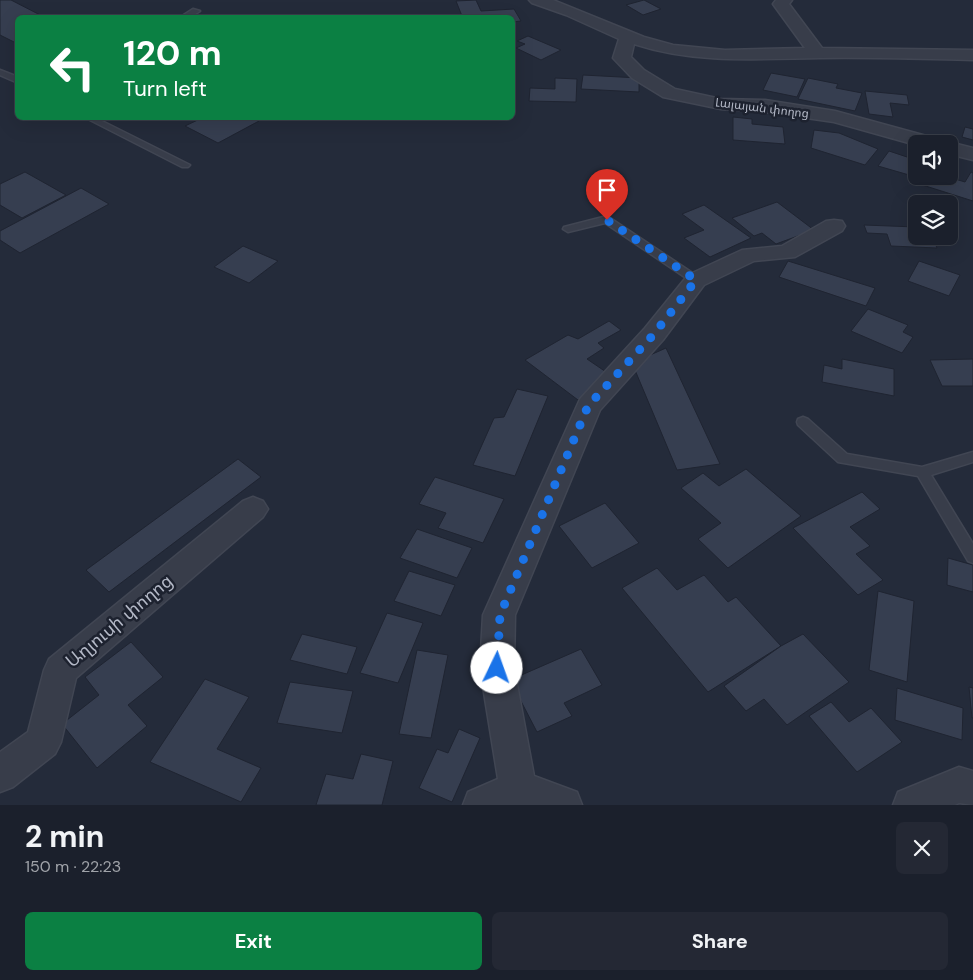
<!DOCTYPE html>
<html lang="en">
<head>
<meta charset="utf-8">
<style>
  :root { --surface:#1b202c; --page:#242834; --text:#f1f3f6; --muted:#a0a3a9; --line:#393e48; --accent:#0b8043 }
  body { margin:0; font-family:"DM Sans","Noto Sans Armenian",sans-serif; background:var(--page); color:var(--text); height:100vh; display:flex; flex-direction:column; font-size:19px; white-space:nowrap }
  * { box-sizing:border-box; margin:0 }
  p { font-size:16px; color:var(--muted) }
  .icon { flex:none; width:28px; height:28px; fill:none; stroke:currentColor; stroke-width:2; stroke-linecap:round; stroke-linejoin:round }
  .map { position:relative; height:805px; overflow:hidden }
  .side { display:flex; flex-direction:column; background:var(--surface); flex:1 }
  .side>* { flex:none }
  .banner { position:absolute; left:15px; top:15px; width:500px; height:105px; border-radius:8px; box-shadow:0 5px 20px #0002,0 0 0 1px var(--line); background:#0b8043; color:#fff; overflow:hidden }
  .controls { position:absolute; left:908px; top:135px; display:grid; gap:10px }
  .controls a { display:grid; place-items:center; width:50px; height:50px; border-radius:8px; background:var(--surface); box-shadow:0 5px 20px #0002,0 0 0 1px var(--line); font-size:25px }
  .pin { position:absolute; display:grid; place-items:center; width:42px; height:42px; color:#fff; margin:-51px -21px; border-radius:50% 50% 50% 0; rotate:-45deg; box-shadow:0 0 5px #0007 }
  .pin .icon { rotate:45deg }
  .me { position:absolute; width:55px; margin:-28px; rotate:3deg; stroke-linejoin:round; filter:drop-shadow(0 0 4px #0008) }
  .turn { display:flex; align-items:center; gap:18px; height:105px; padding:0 25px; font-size:22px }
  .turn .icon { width:65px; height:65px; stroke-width:2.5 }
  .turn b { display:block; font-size:35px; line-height:42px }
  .round { display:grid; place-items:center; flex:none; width:52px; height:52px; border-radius:8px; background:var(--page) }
  .headline { display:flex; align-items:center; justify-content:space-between; height:85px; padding:0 25px }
  h1 { font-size:30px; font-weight:700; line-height:38px }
  .action { display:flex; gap:10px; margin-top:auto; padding:10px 25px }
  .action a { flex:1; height:58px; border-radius:8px; background:var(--accent); color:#fff; font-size:20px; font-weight:700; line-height:58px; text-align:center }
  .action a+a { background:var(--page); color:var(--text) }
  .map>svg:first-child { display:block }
</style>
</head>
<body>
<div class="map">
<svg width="973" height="805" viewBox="0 0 973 805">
  <rect width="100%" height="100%" fill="#242b3a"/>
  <!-- building -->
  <g fill="#363e50" stroke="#1f2431">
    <polygon points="0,0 11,0 46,18 18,18 18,44 0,35"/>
    <polygon points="476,0 481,11 514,9 521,21 512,22 512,18 471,18 470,15 462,16 456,1"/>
    <polygon points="644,0 661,9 643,15 626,5"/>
    <polygon points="528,36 561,50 541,60 516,48 525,44 517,41"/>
    <polygon points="771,73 805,79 797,97 763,90"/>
    <polygon points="583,75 639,78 639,92 581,89"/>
    <polygon points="555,78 577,79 576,102 529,101 530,88 555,89"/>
    <polygon points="808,78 838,84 836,88 862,93 855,111 798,99"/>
    <polygon points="865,91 907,95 909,105 890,103 893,117 869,114"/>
    <polygon points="733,117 752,119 752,124 783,127 785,144 733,140"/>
    <polygon points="202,118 252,118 259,121 218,143 185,126"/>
    <polygon points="965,127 973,129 973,140 962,137"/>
    <polygon points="814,130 839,133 878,149 865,165 811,148"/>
    <polygon points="889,151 916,160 916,176 945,176 965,182 971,172 973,173 973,201 913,182 916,177 878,166"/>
    <polygon points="25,172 66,195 22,218 0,205 0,184"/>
    <polygon points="81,188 109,204 20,253 0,240 0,231"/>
    <polygon points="777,202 814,230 776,244 762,233 754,236 732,218"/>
    <polygon points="704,205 751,238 710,257 684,238 704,230 682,214"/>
    <polygon points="864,225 916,227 916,236 932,236 937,248 891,246 887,234 867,233"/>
    <polygon points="243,246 278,261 249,283 214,267"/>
    <polygon points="788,261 875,288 866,306 779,277"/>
    <polygon points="919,261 960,275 949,296 908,281"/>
    <polygon points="868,309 908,325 903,332 913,337 902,353 851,331"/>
    <polygon points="609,321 621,330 598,343 604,348 587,359 609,374 578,400 525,360 568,335 578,339"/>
    <polygon points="666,348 720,464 677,470 632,363"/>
    <polygon points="842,359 894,369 894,396 822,382 824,365 842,369"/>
    <polygon points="973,359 973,386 942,386 930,360"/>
    <polygon points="517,389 548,396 515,476 473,465 494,418 504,417"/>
    <polygon points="238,459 261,477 109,592 86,570"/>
    <polygon points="746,469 801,516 728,568 698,539 721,523 681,488 703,473 719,486"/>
    <polygon points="435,477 504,499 483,543 438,528 446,513 419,504"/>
    <polygon points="862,492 880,509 850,527 870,546 856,554 883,580 858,595 793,528"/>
    <polygon points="605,503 639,543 592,568 559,526"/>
    <polygon points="417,529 472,548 457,578 400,558"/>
    <polygon points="948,558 973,565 973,592 947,585"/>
    <polygon points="657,568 677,590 704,575 728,602 736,597 781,646 708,692 622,588"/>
    <polygon points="409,571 455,585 441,616 394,601"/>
    <polygon points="878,591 914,601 907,682 869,670"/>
    <polygon points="387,613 423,623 398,683 360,673"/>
    <polygon points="302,634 357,647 347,674 290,660"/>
    <polygon points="803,634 849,682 787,725 764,699 746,711 724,686 781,646"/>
    <polygon points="131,642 163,677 128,705 147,726 97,768 62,724 99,695 85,677"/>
    <polygon points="581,649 602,685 564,703 572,716 537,732 510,680"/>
    <polygon points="417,650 448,655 431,738 399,734"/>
    <polygon points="205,679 249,697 217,749 261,768 241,802 150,762"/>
    <polygon points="290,682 353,691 342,733 277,723"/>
    <polygon points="969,687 973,688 973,718 972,718"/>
    <polygon points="897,688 963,708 962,740 895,720"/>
    <polygon points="831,702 849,722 871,708 902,742 857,772 809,716"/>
    <polygon points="459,729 480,738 452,802 419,788 437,749 448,753"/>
    <polygon points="361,754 393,761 382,805 316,805 326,774 353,779"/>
  </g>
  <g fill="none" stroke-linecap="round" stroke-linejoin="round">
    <defs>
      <g id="lane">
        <polygon points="193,9 200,11 189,18 179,18"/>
        <polygon points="0,70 18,77 18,83 0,75"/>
        <polygon points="86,118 96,118 190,165 188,167 182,167"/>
        <polygon points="607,216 700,278 701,280 700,282 692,282 605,223 568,232 563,229 564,227"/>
        <polygon points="803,417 808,419 847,454 922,467 973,452 973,462 931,475 973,544 973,563 968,561 918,476 838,462 798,425 797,422 798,419"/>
      </g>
      <g id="street">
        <path d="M 529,0 L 553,0 L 644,37 L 673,45 L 725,50 L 805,48 L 773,4 L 776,0 L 792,0 L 789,4 L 822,48 L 973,50 L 973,60 C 922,59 871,57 820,58 C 757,59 695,64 634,44 L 631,57 L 644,70 L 675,89 L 721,99 L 765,100 L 835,111 L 941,140 L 943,144 L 949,142 L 973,148 L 973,160 L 949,154 L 949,144 L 916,145 L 834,122 L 765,112 L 721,109 L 663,97 L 632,78 L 613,58 L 619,39 L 566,15 L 532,3 Z"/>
        <polygon points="834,220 842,221 845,226 842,231 795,257 754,261 704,285 663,340 600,410 515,615 514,668 534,776 577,792 582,805 463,805 468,792 498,779 480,668 483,615 580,399 645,328 688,275 742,250 782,246 826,221"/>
        <polygon points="253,497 263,501 268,509 263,517 76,678 61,742 55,754 13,787 0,792 0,752 28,732 44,670 49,659 243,501"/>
        <polygon points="959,767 973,771 973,805 959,803 955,805 893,805 898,792"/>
      </g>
    </defs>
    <!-- lane casing -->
    <use href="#lane" stroke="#414653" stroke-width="3"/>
    <!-- street casing -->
    <use href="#street" stroke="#414653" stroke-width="3"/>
    <!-- lane -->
    <use href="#lane" fill="#383d4a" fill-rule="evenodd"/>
    <!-- street -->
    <use href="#street" fill="#383d4a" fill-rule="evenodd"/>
  </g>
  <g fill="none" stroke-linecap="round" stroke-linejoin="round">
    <!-- route -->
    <polyline stroke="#1a73e8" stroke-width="9" stroke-dasharray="0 16.2" points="497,668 500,615 588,406 654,334 696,280 607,220"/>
  </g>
  <g text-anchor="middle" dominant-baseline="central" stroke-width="5" stroke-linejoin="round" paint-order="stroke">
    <!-- far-street labels -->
    <g font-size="12" fill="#b3b8c6" stroke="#1d222f">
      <text transform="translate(762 108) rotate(7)">Լալայան փողոց</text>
    </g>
    <!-- near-street labels -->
    <g font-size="18" fill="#b3b8c6" stroke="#1d222f">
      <text transform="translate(119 621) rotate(-40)">Աղյուսի փողոց</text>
    </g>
  </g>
</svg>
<div class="controls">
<a><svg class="icon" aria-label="sound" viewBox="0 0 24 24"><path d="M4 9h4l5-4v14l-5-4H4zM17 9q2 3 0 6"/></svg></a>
<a><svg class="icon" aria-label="layers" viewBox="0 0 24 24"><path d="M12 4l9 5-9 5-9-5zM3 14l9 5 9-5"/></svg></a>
</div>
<div class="pin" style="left:607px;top:220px;background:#d93025"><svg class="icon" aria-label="arrive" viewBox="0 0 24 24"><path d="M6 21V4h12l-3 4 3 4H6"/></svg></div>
<svg class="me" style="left:497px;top:668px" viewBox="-20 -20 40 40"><circle r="19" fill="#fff"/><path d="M0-13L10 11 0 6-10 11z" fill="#1a73e8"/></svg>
<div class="banner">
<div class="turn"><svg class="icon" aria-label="left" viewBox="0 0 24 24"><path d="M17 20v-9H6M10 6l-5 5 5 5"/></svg><div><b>120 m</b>Turn left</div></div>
</div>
</div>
<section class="side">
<div class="headline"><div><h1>2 min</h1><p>150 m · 22:23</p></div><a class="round"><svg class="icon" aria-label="close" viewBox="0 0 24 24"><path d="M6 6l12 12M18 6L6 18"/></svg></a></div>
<div class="action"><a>Exit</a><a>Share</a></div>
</section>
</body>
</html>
